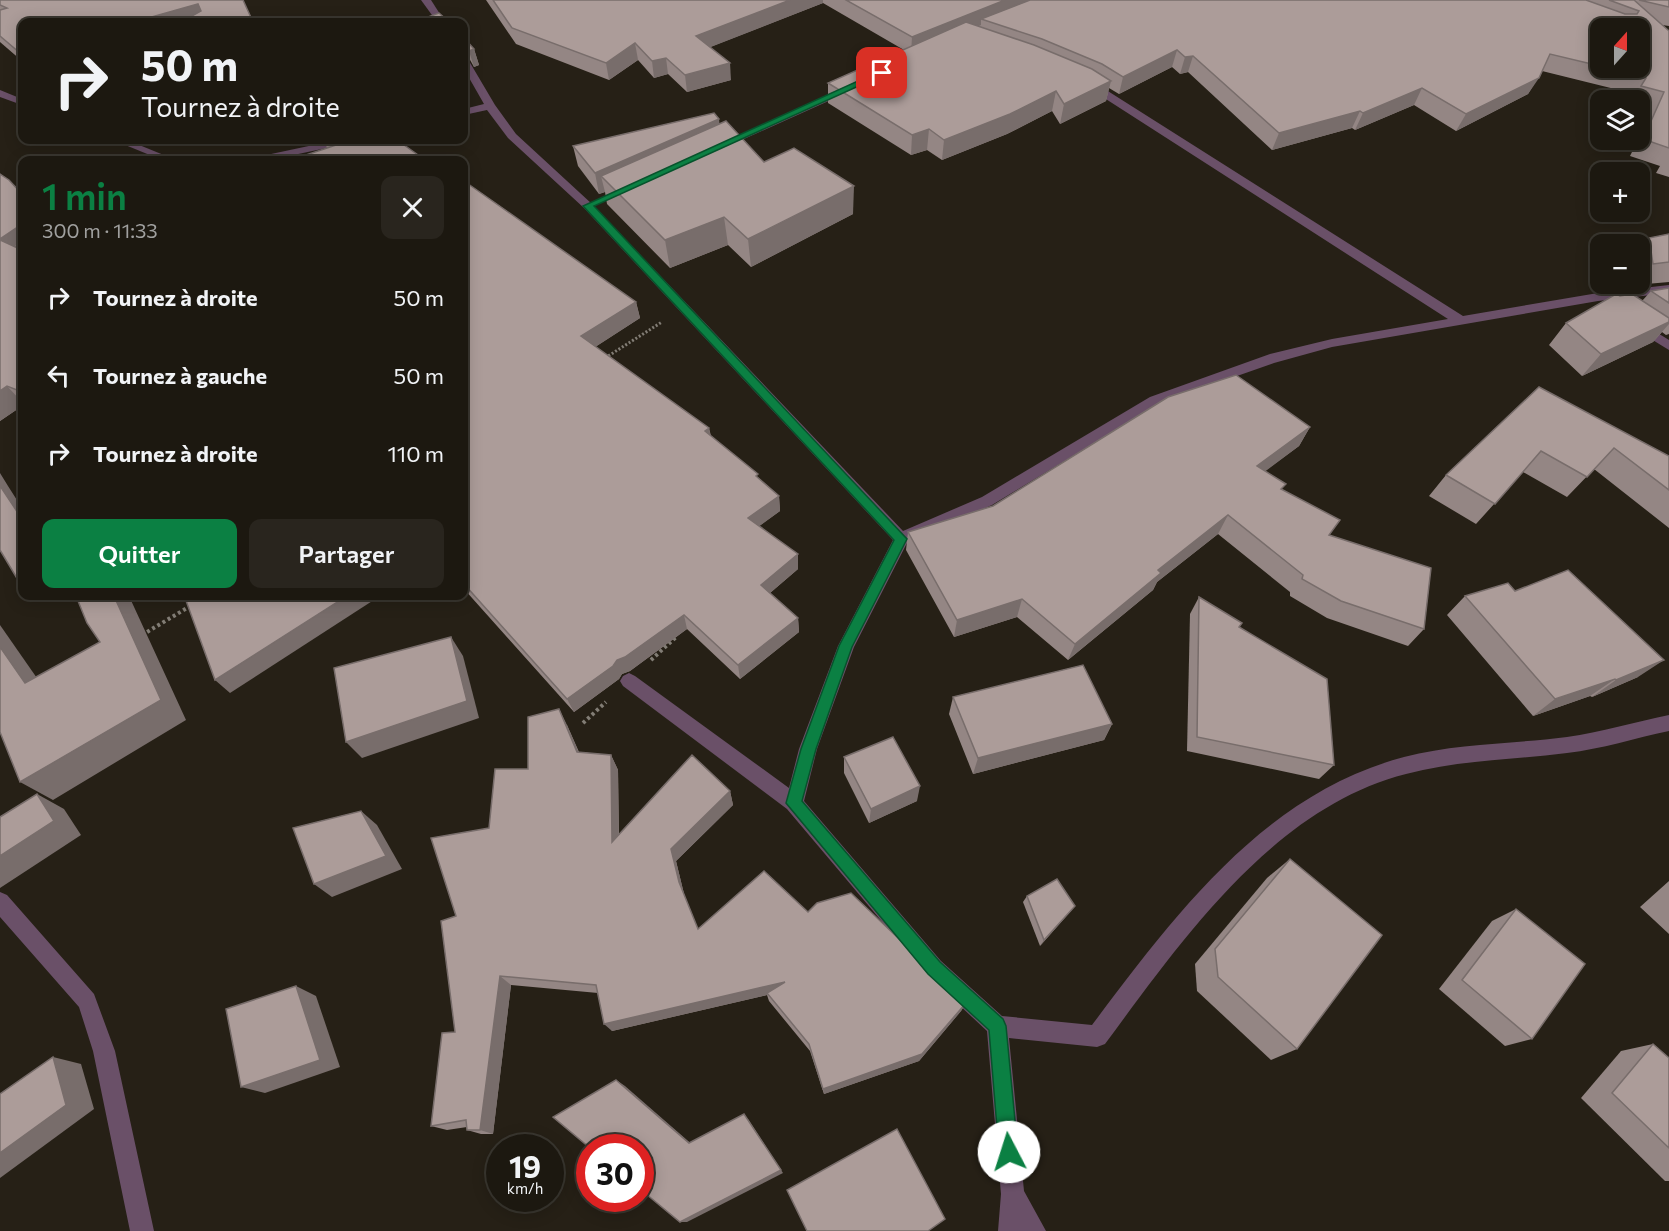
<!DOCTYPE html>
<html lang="fr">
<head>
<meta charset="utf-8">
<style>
  :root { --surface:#1c1810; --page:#29251e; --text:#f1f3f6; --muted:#a0a09f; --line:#3a3730; --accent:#0b8043 }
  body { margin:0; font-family:Commissioner,sans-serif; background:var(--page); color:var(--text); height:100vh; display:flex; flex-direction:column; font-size:22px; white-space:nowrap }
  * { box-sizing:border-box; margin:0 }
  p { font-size:20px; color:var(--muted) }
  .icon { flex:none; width:33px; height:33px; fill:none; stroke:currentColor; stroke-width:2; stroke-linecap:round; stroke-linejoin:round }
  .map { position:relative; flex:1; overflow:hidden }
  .sheet { position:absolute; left:18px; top:156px; width:450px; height:444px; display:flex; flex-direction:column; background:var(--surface); border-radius:12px; box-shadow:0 3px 15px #0003,0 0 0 2px var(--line) }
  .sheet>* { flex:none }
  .guide { position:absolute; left:18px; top:18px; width:450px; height:126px; border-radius:12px; box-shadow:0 3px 15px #0003,0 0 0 2px var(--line); background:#1c1810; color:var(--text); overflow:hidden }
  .needle { width:39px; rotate:21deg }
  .buttons { position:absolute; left:1590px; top:18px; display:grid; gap:12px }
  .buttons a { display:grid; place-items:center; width:60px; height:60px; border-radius:12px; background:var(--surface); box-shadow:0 3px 15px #0003,0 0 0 2px var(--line); font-size:30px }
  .speed { position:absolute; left:486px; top:1134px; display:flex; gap:12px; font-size:30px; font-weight:700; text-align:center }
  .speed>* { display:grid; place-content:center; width:78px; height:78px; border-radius:50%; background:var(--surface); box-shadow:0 3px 15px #0003,0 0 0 2px var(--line); line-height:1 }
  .speed small { font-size:15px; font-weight:400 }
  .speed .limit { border:9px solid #d22; background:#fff; color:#111 }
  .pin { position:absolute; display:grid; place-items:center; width:51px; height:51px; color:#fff; margin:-26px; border-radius:12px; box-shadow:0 3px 9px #0006 }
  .me { position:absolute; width:66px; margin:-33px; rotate:355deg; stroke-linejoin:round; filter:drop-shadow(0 0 4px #0008) }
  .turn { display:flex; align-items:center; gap:21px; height:126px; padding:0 24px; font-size:27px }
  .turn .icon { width:78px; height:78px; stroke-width:2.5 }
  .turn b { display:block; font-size:42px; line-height:51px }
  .round { display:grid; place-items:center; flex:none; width:63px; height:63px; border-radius:12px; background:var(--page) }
  .overview { display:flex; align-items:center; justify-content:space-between; height:102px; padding:0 24px }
  h1 { font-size:36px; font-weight:600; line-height:45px; color:var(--accent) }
  .cta { display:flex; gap:12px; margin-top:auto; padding:12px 24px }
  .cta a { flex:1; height:69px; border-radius:12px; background:var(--accent); color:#fff; font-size:24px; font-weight:600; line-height:69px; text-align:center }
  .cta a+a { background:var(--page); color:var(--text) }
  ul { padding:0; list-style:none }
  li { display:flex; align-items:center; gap:18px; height:78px; padding:0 24px }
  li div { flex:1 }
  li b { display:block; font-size:22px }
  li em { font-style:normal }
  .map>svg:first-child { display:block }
</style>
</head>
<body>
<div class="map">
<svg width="1669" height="1231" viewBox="0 0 1669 1231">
  <rect width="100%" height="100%" fill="#262016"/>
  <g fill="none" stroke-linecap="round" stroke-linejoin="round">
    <!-- path-far1 -->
    <polyline stroke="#827d75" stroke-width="3" stroke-dasharray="2 2" stroke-linecap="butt" points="605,358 662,322"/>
    <!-- path -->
    <g stroke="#827d75" stroke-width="4" stroke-dasharray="3 3" stroke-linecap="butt">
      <polyline points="142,635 192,605"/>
      <polyline points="651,660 676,637 673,635"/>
      <polyline points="583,723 606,702"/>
    </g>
    <!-- minor -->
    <g fill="#6a5068" fill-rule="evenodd">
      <polygon points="421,0 431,0 445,22 437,22"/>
      <path d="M 464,58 L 469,61 L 495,105 L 516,134 L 592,204 L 903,531 L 982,497 L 1150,397 L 1270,354 L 1332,339 L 1448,319 L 1084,85 L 1084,81 L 1092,81 L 1463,316 L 1598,293 L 1669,285 L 1669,293 L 1598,301 L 1332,347 L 1274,363 L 1160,403 L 992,505 L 907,543 L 854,647 L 817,749 L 804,801 L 941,961 L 1002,1016 L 1092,1025 C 1175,915 1264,794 1404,757 C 1457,743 1513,744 1567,737 C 1601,732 1635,722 1669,715 L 1669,731 C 1635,738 1602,749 1567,753 C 1513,760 1458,760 1406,774 C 1273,808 1182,940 1105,1044 L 1097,1047 L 1009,1038 L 1024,1191 L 1046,1231 L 998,1231 L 1001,1194 L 987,1031 L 927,975 L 787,809 L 623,686 L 620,681 L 623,676 L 629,673 L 635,676 L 789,788 L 799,749 L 838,646 L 893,540 L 584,208 L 508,138 L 487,110 L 464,115 L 464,109 L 484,104 L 464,69 Z"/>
      <polygon points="849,85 854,88 853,90 724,148 716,148 715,146"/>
      <polygon points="0,90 22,99 22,105 0,97"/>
      <polygon points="113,140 127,140 176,160 162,160"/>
      <polygon points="337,140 355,140 350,143 270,160 252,160 257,157"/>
      <polygon points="1638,321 1669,340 1669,350 1633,328 1632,325 1633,322"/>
      <polygon points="0,892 7,895 94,994 115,1051 154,1231 130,1231 93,1051 79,1007 0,917"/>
    </g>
  </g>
  <!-- wall -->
  <g fill="#948684" fill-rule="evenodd">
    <polygon points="0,0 22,22 22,61 0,42"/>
    <path d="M 486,0 L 1669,0 L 1669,26 L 1662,25 L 1669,31 L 1669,177 L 1656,173 L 1660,166 L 1630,156 L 1638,140 L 1640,140 L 1640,136 L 1652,109 L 1640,106 L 1640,100 L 1631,100 L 1635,94 L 1542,71 L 1528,94 L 1456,131 L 1414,105 L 1355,130 L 1352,128 L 1272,150 L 1188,72 L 1180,74 L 1172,67 L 1119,94 L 1109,88 L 1106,101 L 1060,124 L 1052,111 L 1007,134 L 942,160 L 927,150 L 911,155 L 828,103 L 828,83 L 904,50 L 823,3 L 710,47 L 731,80 L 687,92 L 668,74 L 654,78 L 638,60 L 609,80 L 516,44 ZM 1600,28 L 1640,68 L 1600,68 Z"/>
    <polygon points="464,38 474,49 479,65 474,67 469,58 464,56"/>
    <polygon points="719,119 719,124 764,162 853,214 751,267 728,245 670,268 607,204 605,192 599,194 578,166 573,146"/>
    <polygon points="320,140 397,140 421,157 432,160 327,148 324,140 322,141"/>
    <polygon points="0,174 22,194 22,241 15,247 22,250 22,406 0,421"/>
    <polygon points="464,181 636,302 640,318 595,347 709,428 711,436 779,496 780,511 759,526 798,569 770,593 798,618 799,632 740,679 687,629 630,671 622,674 619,679 574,712 464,589"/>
    <polygon points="1669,234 1669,282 1635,285 1635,284 1640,284 1640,249 1649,238"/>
    <polygon points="1669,288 1669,334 1666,335 1662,332 1653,342 1582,376 1549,345 1566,323 1620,296 1642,301 1651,291"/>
    <polygon points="1539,387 1669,456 1669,528 1594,469 1567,497 1523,472 1476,524 1429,496 1446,475"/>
    <polygon points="1310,427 1299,446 1265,471 1283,490 1424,629 1408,646 1327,618 1290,596 1290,592 1218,534 1157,582 1153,590 1068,660 1017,617 954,637 906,550 908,532"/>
    <polygon points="1515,591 1638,677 1592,697 1590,696 1533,716 1447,615 1465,596"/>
    <polygon points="1199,597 1239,628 1334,765 1319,779 1187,751 1190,614"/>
    <polygon points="953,697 1112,724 1104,740 973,774 949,714"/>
    <polygon points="567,725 579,752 611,755 618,770 619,835 730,791 733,805 676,861 684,894 698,929 808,912 966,1003 961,1011 919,1061 824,1094 810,1051 769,1001 767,995 612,1031 598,993 511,985 493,1134 481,1134 467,1130 467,1127 447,1130 431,1126 455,1032 456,916 489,828 528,769"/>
    <polygon points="844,757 917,801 869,823 844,773"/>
    <polygon points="1290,859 1297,1049 1271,1060 1197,991 1195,964 1267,878"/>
    <polygon points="1669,881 1669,934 1640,907"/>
    <polygon points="1027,896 1075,906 1040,946 1023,902"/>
    <polygon points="1516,909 1532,1039 1505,1046 1439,989 1492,921"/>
    <polygon points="1653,1044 1669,1058 1669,1181 1665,1181 1581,1098 1621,1051"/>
  </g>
  <!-- shaded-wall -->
  <g fill="#786d6b">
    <polygon points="790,0 823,0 823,3 698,52 696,36"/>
    <polygon points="1005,0 1042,0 981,19 981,25 911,54 912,37"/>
    <polygon points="198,4 206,20 197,22 134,22"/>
    <polygon points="635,43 638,60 609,80 606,63"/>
    <polygon points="474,49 479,65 474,67 469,51"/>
    <polygon points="1177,50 1172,67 1119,94 1123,77"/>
    <polygon points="1193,56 1188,72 1180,74 1185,57"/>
    <polygon points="666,58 668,74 654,78 652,61"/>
    <polygon points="730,63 731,80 687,92 685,75"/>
    <polygon points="1539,78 1528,94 1456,131 1466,114"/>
    <polygon points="1111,81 1106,101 1060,124 1064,104"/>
    <polygon points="1422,88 1414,105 1355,130 1363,113"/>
    <polygon points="1056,91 1052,111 1007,134 942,160 944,140"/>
    <polygon points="1360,111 1352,128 1272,150 1279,133"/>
    <polygon points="719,119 721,139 601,176 605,192 599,194 595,173"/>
    <polygon points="929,129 927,150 911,155 912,135"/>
    <polygon points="854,186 853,214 751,267 748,239"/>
    <polygon points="724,217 728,245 670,268 665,240"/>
    <polygon points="22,224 22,241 8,251 0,239"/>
    <polygon points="636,302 640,318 586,353 581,336"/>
    <polygon points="1669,322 1669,324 1653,342 1582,376 1601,354"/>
    <polygon points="7,386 22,402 22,406 0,421 0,391"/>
    <polygon points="1310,427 1299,446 1247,485 1257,466"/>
    <polygon points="709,428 712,444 705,431"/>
    <polygon points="0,473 8,486 22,508 22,519 0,486"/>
    <polygon points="779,496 780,511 750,533 748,518"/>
    <polygon points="1228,515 1218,534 1157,582 1153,590 1068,660 1075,644 1158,570"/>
    <polygon points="798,554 798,569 763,599 761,585"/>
    <polygon points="35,596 52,596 41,601"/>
    <polygon points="114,596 129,596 186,720 53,800 20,782 161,700"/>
    <polygon points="347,596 380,596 230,693 215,680"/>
    <polygon points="1022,599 1017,617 954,637 957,620"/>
    <polygon points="684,615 687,629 630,671 622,674 619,679 574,712 567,699 617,660"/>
    <polygon points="798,618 799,632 740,679 738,665"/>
    <polygon points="0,625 55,704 25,683 0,647"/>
    <polygon points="451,637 463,656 479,718 362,758 346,742"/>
    <polygon points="1664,660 1638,677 1592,697 1616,680"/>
    <polygon points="1615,679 1590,696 1533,716 1555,699"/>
    <polygon points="559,709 567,725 585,767 577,752"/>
    <polygon points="1112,724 1104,740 973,774 978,758"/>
    <polygon points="611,755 618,770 619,855 612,842"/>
    <polygon points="920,786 917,801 869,823 871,809"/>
    <polygon points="730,791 733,805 676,861 684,894 679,882 671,849"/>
    <polygon points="37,794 64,809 81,835 0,888 0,856"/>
    <polygon points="361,811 377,825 402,869 332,897 314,884"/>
    <polygon points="1075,906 1070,912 1040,946 1044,940"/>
    <polygon points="500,976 511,985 493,1134 480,1130"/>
    <polygon points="785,982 767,993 767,995 612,1031 604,1024"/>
    <polygon points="296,986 316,996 340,1067 265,1093 241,1087"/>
    <polygon points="966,1003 961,1011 919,1061 824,1094 823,1089"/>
    <polygon points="53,1057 81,1064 94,1109 0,1178 0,1153"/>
    <polygon points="616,1080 625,1086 695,1147 689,1143"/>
    <polygon points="748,1119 783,1173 687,1222 680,1222"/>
  </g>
  <!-- building -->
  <g fill="#ac9c99" stroke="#786d6b" stroke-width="1.5">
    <polygon points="0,0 243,0 253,22 181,22 201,11 198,4 134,22 22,22 22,53 20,53 0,36 0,10 7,8 0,5"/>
    <polygon points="493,0 790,0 696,36 730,63 685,75 666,58 652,61 635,43 606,63 512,28"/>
    <polygon points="846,0 1005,0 912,37"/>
    <polygon points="1030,0 1586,0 1625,14 1637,14 1639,11 1609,0 1634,0 1669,31 1669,148 1643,139 1664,92 1641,86 1646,78 1605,68 1640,68 1640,28 1600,28 1600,66 1550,54 1539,78 1466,114 1422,88 1363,113 1360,111 1279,133 1193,56 1185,57 1177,50 1123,77 1102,64 1042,39 981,19"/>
    <polygon points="1639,0 1669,0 1669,7"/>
    <polygon points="439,13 449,22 414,22"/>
    <polygon points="966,22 1034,45 1092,69 1111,81 1064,104 1056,91 1010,114 944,140 929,129 912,135 828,83"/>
    <polygon points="464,38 474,49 469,51 464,42"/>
    <polygon points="714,113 719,119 595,173 573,146"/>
    <polygon points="726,121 764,162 794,148 854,186 748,239 724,217 665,240 601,176"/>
    <polygon points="351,140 397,140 421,157 425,156 432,160 291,160"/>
    <polygon points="0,174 9,180 22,194 22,224 0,239"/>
    <polygon points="464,181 636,302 581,336 709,428 705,431 758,474 756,476 779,496 748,518 798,554 761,585 798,618 738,665 684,615 625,657 617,660 613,666 567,699 464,584"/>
    <polygon points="1669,234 1669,262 1653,264 1649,238"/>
    <polygon points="0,240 22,250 22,392 7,386 0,391"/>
    <polygon points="1669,288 1669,303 1651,291"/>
    <polygon points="1616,294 1620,296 1632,294 1669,318 1669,322 1601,354 1566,323"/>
    <polygon points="1236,375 1310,427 1257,466 1286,484 1281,489 1340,520 1329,535 1431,568 1424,629 1341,601 1302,579 1303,575 1228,515 1158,570 1161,573 1075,644 1022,599 957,620 908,532 993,506 1168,397"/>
    <polygon points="1539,387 1669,456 1669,490 1614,448 1587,477 1541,451 1495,504 1446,475"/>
    <polygon points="0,486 22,519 22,584 21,585 0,550"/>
    <polygon points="1568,570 1664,660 1616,680 1615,679 1555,699 1465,596 1508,583 1515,591"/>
    <polygon points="76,596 114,596 161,700 20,782 0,732 0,647 25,683 100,642 87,623"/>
    <polygon points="190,596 347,596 215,680 185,598"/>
    <polygon points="1199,597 1242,623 1239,627 1327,679 1334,765 1197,737"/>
    <polygon points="451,637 467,701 346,742 334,668"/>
    <polygon points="1083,665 1112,724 978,758 953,697"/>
    <polygon points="559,709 577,752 611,755 612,842 692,755 730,791 671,849 679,882 698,929 764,871 808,912 817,903 851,893 966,1003 922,1054 823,1089 809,1044 767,993 785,982 604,1024 596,985 500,976 480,1130 467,1130 466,1120 431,1126 442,1033 455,1032 441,921 456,916 431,838 489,828 495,769 528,769 528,717"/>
    <polygon points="893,737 920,786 871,809 844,757"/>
    <polygon points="37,794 54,821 0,856 0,817"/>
    <polygon points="361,811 386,856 314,884 293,828"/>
    <polygon points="1290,859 1382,935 1297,1049 1218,977 1215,949"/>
    <polygon points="1057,879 1075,906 1044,940 1027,896"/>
    <polygon points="1516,909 1585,964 1532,1039 1462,980"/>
    <polygon points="296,986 320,1060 241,1087 226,1009"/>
    <polygon points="1653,1044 1669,1058 1669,1148 1612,1093"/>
    <polygon points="53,1057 66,1105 0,1153 0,1094"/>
    <polygon points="616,1080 689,1143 744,1114 781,1170 680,1222 640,1189 640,1148 590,1148 553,1117"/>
    <polygon points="897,1129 945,1219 928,1231 807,1231 787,1190"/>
  </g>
  <!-- route -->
  <polygon fill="#0b8043" stroke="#07532c" stroke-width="1.5" points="882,70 886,73 885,74 594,206 907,539 852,647 816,749 802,801 940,962 1003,1019 1006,1026 1018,1152 1016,1159 1009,1162 1002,1159 999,1152 989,1030 928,974 786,803 801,749 839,646 894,540 583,206"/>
</svg>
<div class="buttons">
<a><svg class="needle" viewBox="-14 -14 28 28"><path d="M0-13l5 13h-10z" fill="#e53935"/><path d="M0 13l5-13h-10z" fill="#a0a09f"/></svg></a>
<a><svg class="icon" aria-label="layers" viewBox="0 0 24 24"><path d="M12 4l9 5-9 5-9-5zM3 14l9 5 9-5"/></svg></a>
<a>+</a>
<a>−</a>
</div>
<div class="speed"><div>19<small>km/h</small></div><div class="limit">30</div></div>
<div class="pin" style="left:882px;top:73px;background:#d93025"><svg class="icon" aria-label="arrive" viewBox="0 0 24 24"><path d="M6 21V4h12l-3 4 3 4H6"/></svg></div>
<svg class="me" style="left:1009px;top:1152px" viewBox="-20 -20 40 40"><circle r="19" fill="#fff"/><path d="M0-13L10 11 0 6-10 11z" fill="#0b8043"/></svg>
<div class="guide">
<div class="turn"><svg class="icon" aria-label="right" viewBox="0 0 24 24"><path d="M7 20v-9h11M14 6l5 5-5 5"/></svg><div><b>50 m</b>Tournez à droite</div></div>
</div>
<section class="sheet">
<div class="overview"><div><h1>1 min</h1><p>300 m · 11:33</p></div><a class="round"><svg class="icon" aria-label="close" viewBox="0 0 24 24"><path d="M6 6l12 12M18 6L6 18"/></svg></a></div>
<ul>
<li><svg class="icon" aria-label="right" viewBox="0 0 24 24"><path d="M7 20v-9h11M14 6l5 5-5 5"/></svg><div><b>Tournez à droite</b></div><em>50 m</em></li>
<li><svg class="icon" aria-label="left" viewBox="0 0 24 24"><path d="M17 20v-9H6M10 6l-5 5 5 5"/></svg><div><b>Tournez à gauche</b></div><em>50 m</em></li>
<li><svg class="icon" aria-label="right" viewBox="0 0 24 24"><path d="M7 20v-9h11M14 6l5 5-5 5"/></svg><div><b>Tournez à droite</b></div><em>110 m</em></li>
</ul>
<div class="cta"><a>Quitter</a><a>Partager</a></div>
</section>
</div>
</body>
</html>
